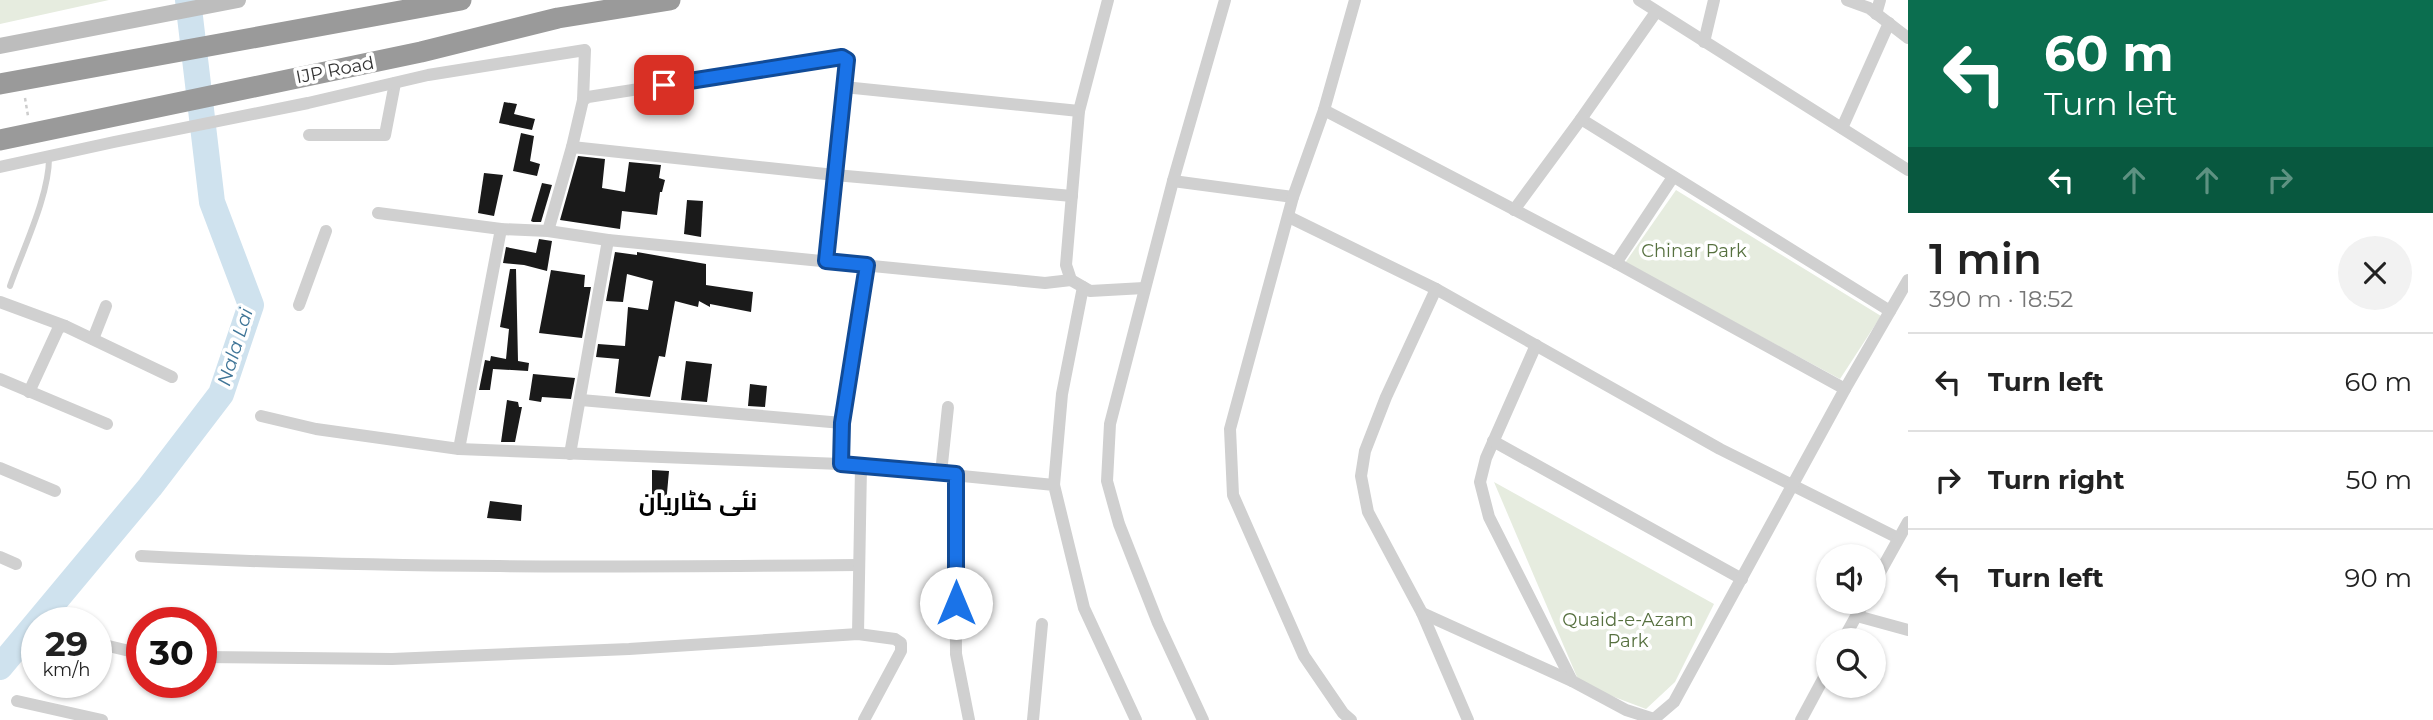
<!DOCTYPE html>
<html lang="en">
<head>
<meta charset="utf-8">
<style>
  :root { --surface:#fff; --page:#f2f2f2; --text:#222; --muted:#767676; --line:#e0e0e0 }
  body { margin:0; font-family:Montserrat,Cairo,sans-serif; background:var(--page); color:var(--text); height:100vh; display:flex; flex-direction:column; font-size:26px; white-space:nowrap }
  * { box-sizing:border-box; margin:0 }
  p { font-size:23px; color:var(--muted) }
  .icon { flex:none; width:38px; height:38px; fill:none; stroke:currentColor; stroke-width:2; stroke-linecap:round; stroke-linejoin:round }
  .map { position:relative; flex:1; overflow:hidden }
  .side { display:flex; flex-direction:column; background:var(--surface); width:525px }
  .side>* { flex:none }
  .banner { background:#0b6e4f; color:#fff; overflow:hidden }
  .fabs { position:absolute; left:1816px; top:544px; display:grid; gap:14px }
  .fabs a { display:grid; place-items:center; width:70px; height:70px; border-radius:50%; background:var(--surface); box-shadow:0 2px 5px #0004; font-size:35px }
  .speed { position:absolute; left:21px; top:607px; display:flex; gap:14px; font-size:35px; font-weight:700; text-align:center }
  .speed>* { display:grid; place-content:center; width:91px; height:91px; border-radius:50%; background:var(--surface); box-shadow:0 2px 5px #0004; line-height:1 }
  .speed small { font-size:18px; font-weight:400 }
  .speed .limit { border:10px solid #d22; background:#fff; color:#111 }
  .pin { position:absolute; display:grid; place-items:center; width:60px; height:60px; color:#fff; margin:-30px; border-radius:14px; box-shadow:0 4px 10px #0006 }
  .me { position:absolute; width:77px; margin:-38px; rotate:0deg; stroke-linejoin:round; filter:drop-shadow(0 0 5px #0008) }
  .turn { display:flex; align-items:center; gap:24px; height:147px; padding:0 21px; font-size:32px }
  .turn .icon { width:91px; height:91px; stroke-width:2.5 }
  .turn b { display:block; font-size:49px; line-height:60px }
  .lanes { display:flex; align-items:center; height:66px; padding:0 21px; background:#0003; justify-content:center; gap:35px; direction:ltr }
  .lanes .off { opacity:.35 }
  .round { display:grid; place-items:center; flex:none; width:74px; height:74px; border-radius:37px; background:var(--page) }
  .headline { display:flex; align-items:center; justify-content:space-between; height:119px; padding:0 21px }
  h1 { font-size:42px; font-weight:600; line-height:52px }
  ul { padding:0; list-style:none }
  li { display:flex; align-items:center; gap:21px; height:98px; padding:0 21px; border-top:2px solid var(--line) }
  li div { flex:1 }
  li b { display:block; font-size:26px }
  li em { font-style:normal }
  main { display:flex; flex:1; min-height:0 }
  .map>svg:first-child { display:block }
</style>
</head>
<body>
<main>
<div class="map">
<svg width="1908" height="720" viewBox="0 0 1908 720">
  <rect width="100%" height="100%" fill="#fff"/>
  <!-- green -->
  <g fill="#e6ecdf">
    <polygon points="0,0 109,0 0,24"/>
    <polygon points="1676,190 1881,316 1840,379 1625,263"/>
    <polygon points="1494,482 1714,604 1675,682 1646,709 1580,684"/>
  </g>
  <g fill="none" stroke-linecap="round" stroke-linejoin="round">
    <!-- river -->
    <polyline stroke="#cfe2ee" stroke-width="26" points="0,667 150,487 221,394 251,305 212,202 188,0"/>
  </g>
  <!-- building -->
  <g fill="#1a1a1a">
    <polygon points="504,102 517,104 514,114 535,119 532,130 499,123"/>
    <polygon points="521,133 534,136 530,161 540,164 537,176 513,171"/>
    <polygon points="578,156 605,159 602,188 625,192 629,162 661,165 659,178 665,180 662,192 660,192 657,215 622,211 620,229 560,220"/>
    <polygon points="484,173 503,175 494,216 478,213"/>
    <polygon points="542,183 552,185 541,222 533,222 531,221"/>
    <polygon points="687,200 703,201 701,237 684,234"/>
    <polygon points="539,239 552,241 547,271 524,265 503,263 506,247 536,253"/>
    <polygon points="615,252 637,255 637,252 706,264 706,285 753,292 751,312 710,304 710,307 699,301 698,307 675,301 665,357 659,356 650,397 615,393 619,359 596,357 598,344 625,346 628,307 648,310 653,281 627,274 623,302 606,301"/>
    <polygon points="510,269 516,269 518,361 529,363 528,371 493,369 490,390 479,390 485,360 490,361 491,356 506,359 509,329 500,327"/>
    <polygon points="551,270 585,275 584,287 591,287 582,338 539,333"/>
    <polygon points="686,361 712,364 707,402 681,400"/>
    <polygon points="533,374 575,378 571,399 542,397 541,402 529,400"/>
    <polygon points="750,384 767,386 765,407 748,406"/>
    <polygon points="507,400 518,402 519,407 522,407 515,442 501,442"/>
    <polygon points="652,470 669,471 666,504 652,504"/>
    <polygon points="490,501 522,505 521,521 487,518"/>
  </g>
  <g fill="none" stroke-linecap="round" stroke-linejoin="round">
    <!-- path -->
    <polyline stroke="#cdcdcd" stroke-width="2.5" stroke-dasharray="3.5 3.5" stroke-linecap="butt" points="25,98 28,116"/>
    <!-- lane -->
    <path stroke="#d0d0d0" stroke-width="6" d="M 10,286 C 23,249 50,194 49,156"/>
    <!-- street -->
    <g stroke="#d0d0d0" stroke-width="12">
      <polyline points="1108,0 1079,111 1066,265 1071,280 1090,291 1144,288"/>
      <polyline points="1639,0 1908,170"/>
      <polyline points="1847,0 1869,8 1908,38"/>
      <polyline points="1876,14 1880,0"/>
      <polyline points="1704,42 1714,0"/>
      <polyline points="844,87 1079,111"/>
      <polyline points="1324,110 1616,263 1845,389"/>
      <polyline points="1581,119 1890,311"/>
      <polyline points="1842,128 1889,23"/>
      <polyline points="309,135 385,135 395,83"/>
      <polyline points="0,167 114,142 308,103 428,75 585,50 583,100"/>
      <polyline points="1173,181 1293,197"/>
      <polyline points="1514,210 1581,119 1656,12"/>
      <polyline points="378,213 501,229 548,231 608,240 1045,283 1071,280"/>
      <polyline points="1289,217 1436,289 1720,449 1898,538"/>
      <polyline points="548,231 572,147"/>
      <polyline points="826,261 847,67 847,60 842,57 588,97 583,100 572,147 835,175 1072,196"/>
      <polyline points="1616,263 1673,177"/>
      <polyline points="1436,289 1386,397 1365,451 1361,476 1368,512 1422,613 1468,720"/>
      <polyline points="0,302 65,326"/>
      <polyline points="299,305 326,231"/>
      <polyline points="93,339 106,306"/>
      <polyline points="1536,345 1486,458 1480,482 1489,517 1572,681"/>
      <polyline points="0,379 107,424"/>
      <polyline points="29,392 59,327 65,326 172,377"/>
      <polyline points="581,400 842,423"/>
      <polyline points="261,416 316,429 459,449 841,464 1054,485 1084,608 1136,720"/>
      <polyline points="1493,441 1742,579"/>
      <polyline points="459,449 501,229"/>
      <polyline points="570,454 608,240"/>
      <polyline points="841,464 842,423 867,265"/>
      <polyline points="0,468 55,491"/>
      <polyline points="941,473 948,407"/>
      <polyline points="955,474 956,654 969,720"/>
      <polyline points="1054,485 1062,394 1083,287"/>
      <path d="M 141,556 C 380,569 619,567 859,565"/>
      <polyline points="0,557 16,564"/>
      <polyline points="1874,583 1908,522"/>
      <polyline points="1422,613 1572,681 1626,710 1654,719 1674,702 1845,389 1908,280"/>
      <polyline points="1857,616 1908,630"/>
      <polyline points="858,634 861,467"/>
      <polyline points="1843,640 1864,602"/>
      <polyline points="96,643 142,654"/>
      <polyline points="201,657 392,659 629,649 858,634 895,639 901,643 901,651 864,720"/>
      <polyline points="17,701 102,720"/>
      <polyline points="1033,720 1042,624"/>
      <polyline points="1203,720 1158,623 1119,524 1107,481 1110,424 1173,181 1225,0"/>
      <polyline points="1351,720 1343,713 1304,656 1233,495 1230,429 1293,197 1324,110 1355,0"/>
      <polyline points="1801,720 1829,668"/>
    </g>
    <!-- secondary -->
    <polyline stroke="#bdbdbd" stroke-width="16" points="0,46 238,0"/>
    <!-- highway -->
    <g stroke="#9a9a9a" stroke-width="21">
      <polyline points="0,84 461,0"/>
      <polyline points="0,140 421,52 558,18 670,0"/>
    </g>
  </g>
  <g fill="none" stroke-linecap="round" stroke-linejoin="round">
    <defs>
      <polyline id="route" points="664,85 842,57 847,60 826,261 867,265 842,423 841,464 956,474 956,603"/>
    </defs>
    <!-- route casing -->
    <use href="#route" stroke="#114b97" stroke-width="18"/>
    <!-- route -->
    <use href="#route" stroke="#1a73e8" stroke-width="12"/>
  </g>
  <g text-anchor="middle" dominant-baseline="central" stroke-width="7" stroke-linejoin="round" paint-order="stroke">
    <!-- street labels -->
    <g font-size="18" fill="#333" stroke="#fff">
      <text transform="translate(335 70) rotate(-11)">IJP Road</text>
    </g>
    <!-- park labels -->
    <g font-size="18" fill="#56703f" stroke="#fff">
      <text x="1694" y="251">Chinar Park</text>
      <text x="1628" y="620">Quaid-e-Azam<tspan x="1628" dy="21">Park</tspan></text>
    </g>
    <!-- water labels -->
    <g font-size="19" font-style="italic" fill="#3f7597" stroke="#fff">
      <text transform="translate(235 347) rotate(-73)">Nala Lai</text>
    </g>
    <!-- district labels -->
    <g font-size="24" font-weight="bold" fill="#000" stroke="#fff">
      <text x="698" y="501">نئی کٹاریان</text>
    </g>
  </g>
</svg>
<div class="fabs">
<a><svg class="icon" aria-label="sound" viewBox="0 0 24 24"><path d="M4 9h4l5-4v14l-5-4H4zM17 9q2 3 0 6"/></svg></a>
<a><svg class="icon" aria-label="search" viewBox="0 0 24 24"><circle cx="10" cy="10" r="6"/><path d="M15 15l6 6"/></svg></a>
</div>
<div class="speed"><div>29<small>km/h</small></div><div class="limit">30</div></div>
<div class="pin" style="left:664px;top:85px;background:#d93025"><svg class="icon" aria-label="arrive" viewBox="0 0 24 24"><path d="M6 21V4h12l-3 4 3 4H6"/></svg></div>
<svg class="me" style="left:956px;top:603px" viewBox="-20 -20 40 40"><circle r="19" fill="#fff"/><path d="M0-13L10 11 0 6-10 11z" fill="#1a73e8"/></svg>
</div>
<section class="side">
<div class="banner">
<div class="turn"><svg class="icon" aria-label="left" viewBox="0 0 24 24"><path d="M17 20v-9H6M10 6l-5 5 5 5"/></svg><div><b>60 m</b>Turn left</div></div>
<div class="lanes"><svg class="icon" aria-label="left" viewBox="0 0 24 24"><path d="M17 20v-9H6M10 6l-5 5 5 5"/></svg><svg class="icon off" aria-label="ahead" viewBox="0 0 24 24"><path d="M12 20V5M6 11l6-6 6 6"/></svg><svg class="icon off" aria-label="ahead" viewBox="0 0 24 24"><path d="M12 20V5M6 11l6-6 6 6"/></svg><svg class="icon off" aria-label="right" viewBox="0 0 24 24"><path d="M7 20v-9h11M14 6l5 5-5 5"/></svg></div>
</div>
<div class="headline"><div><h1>1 min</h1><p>390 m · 18:52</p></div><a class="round"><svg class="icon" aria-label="close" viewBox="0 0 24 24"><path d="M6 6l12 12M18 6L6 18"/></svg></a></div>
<ul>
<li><svg class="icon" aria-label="left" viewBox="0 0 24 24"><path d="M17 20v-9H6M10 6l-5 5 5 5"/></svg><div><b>Turn left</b></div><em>60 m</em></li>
<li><svg class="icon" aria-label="right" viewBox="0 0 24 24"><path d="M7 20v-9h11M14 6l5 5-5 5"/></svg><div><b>Turn right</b></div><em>50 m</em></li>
<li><svg class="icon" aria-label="left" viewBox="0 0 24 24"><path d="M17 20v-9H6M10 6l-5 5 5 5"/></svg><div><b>Turn left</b></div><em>90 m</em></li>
</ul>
</section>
</main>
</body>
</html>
